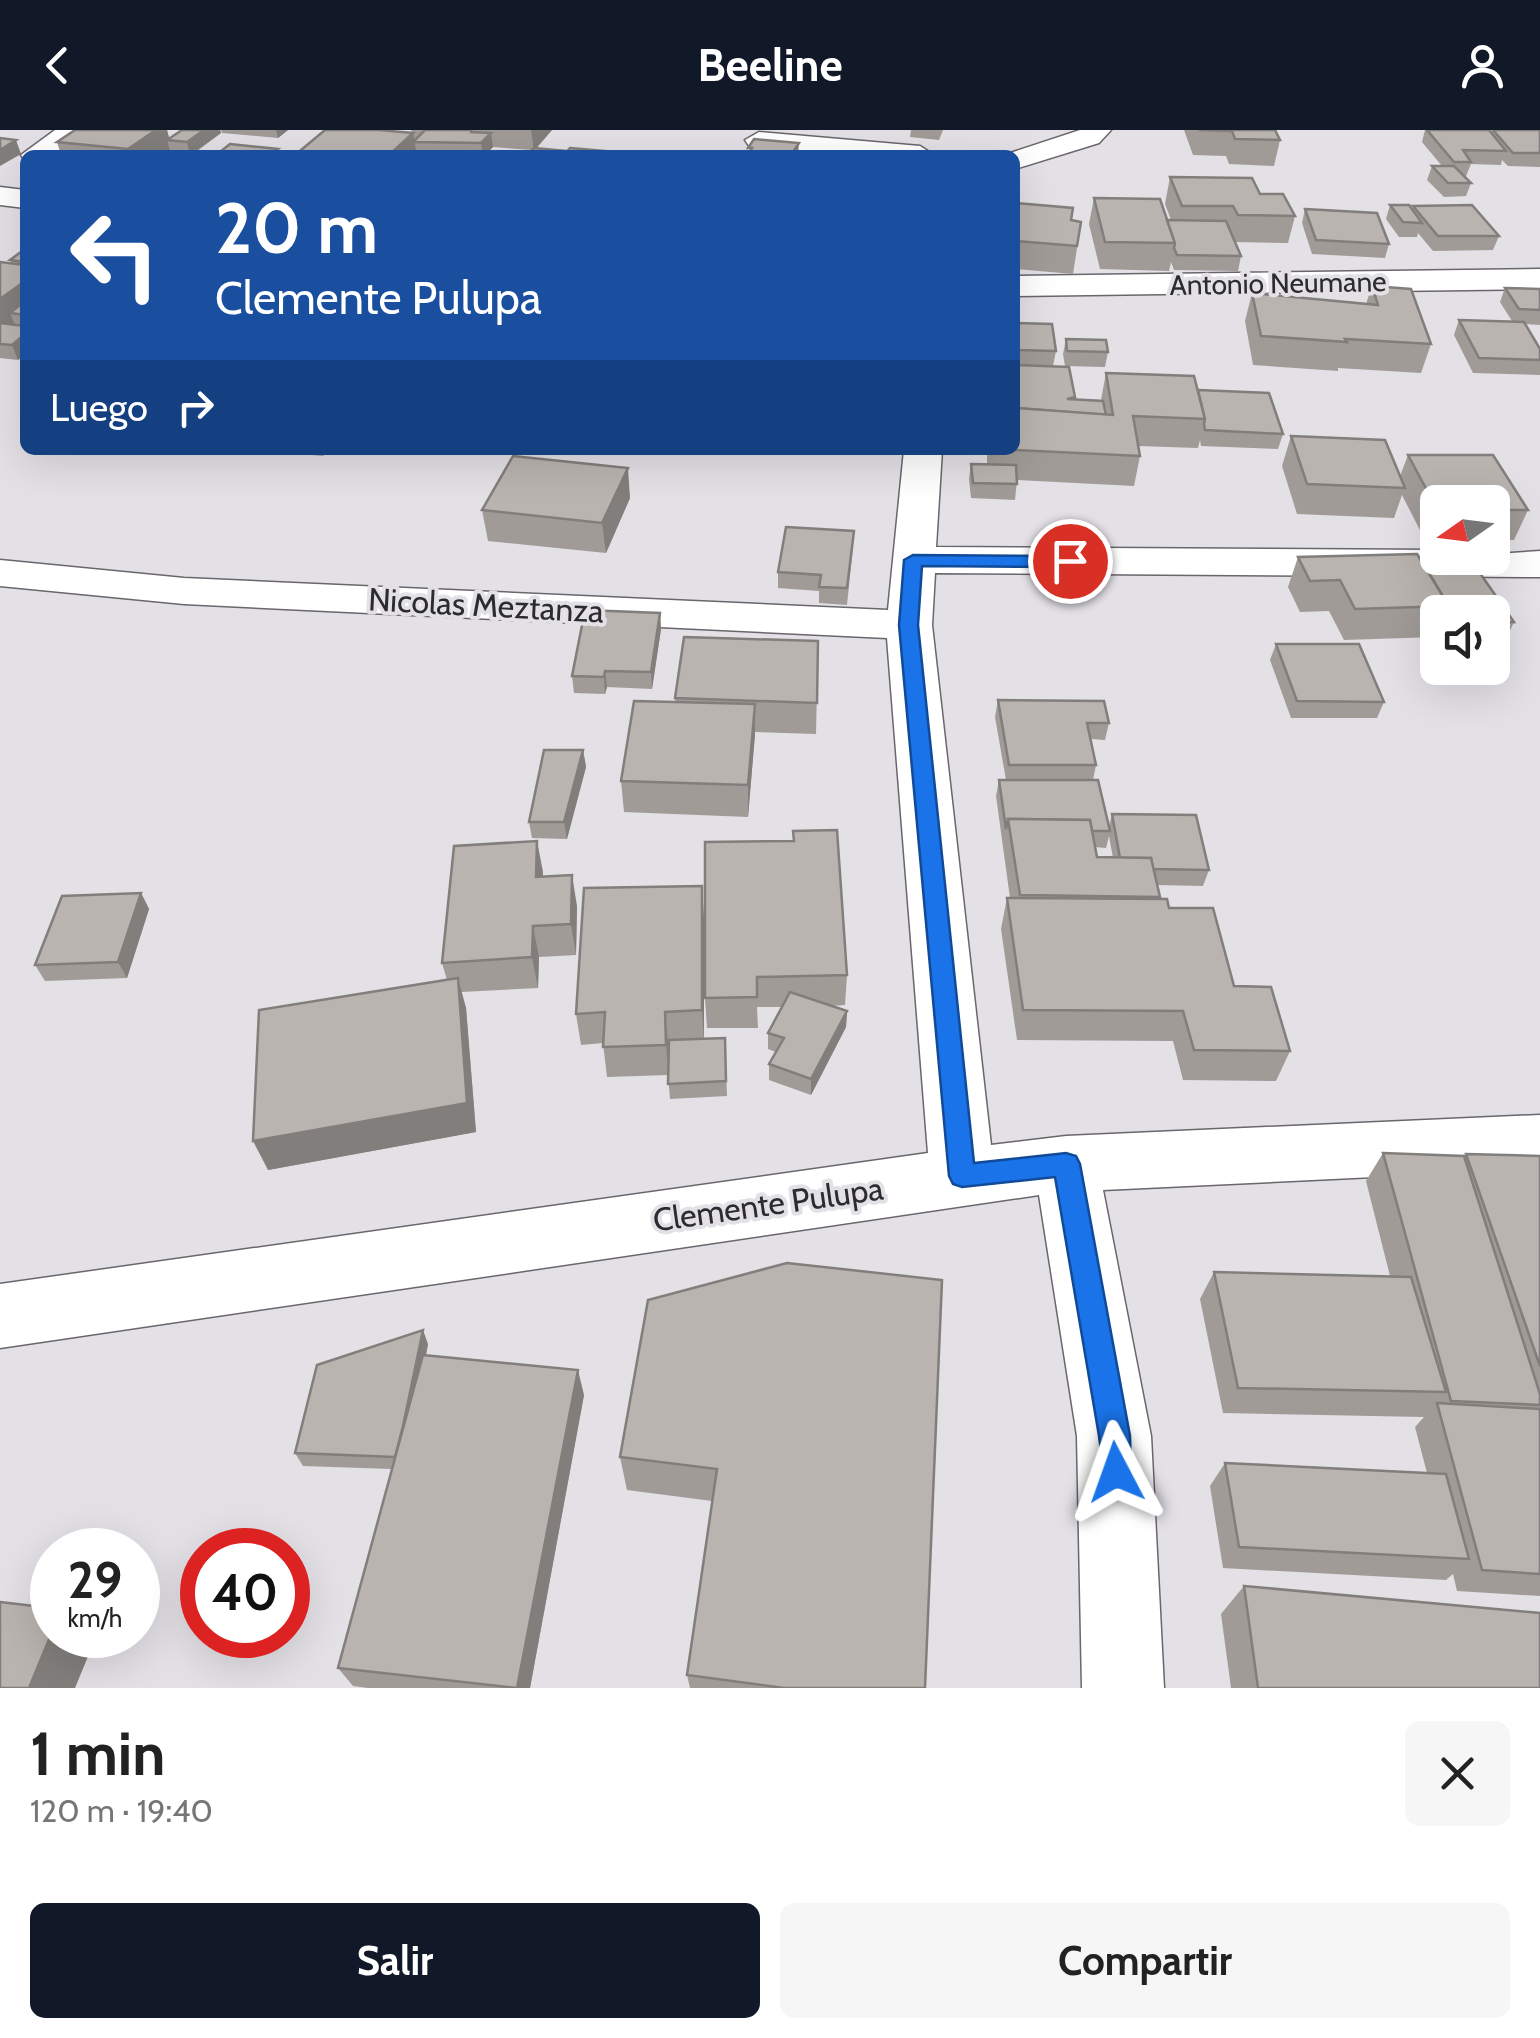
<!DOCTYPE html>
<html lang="es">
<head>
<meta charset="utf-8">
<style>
  :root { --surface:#fff; --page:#f6f6f6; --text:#222; --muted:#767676; --accent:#111827 }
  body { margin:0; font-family:Cabin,sans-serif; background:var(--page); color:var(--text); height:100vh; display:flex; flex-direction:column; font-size:38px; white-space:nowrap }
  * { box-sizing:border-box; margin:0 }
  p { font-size:32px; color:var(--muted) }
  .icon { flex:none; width:55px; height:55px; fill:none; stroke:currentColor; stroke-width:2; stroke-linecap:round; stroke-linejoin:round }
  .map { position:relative; height:1558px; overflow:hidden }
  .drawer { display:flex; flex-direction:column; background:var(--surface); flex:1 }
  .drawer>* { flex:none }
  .hud { position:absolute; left:20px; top:20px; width:1000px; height:305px; border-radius:15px; box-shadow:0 10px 40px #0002; background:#1a4fa0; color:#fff; overflow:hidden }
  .needle { width:65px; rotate:256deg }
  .buttons { position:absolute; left:1420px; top:355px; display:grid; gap:20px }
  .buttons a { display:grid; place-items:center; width:90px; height:90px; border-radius:15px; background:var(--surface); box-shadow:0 10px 40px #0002; font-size:50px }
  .speed { position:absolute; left:30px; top:1398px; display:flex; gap:20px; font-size:50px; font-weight:700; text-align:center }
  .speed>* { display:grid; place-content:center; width:130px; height:130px; border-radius:50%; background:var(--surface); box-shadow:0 10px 40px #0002; line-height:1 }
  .speed small { font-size:25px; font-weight:400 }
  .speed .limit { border:15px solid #d22; background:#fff; color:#111 }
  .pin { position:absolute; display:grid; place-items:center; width:85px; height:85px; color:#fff; margin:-42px; border:5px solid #fff; border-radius:50%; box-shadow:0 2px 10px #0007 }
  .me { position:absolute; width:110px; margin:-55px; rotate:356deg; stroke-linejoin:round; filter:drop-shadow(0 0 8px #0008) }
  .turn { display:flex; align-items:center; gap:35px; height:210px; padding:0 30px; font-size:45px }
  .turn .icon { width:130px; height:130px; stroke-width:2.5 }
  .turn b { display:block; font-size:70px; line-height:85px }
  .then { display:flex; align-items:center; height:95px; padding:0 30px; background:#0003; gap:20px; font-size:38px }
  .round { display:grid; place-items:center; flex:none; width:105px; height:105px; border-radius:15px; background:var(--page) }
  .overview { display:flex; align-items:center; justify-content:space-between; height:170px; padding:0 30px }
  h1 { font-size:60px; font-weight:800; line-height:75px }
  .action { display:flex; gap:20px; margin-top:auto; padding:20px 30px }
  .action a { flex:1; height:115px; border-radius:15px; background:var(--accent); color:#fff; font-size:40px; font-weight:800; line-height:115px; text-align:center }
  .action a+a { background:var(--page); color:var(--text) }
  header { display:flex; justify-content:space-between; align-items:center; height:130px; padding:0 30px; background:var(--accent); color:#fff; font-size:45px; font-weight:800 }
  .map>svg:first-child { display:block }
</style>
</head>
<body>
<header><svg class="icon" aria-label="back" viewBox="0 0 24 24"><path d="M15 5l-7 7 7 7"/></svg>Beeline<svg class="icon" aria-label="person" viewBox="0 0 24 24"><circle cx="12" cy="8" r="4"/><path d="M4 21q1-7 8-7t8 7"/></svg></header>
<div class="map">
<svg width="1540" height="1558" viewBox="0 0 1540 1558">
  <rect width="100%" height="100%" fill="#e3e0e6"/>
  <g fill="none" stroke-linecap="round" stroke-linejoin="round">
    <defs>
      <g id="minor">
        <polygon points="55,0 88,0 54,25 25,25 25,31 21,25"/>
        <polygon points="1080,0 1111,0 1099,13 1015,39 1015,25 1004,25"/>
        <polygon points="759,2 920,16 934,25 829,25 749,16 745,10"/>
        <polygon points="0,57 25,60 25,78 0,75"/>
        <polygon points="1540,139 1540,159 1015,166 1015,146"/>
        <polygon points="904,320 942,320 936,417 1438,420 1438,428 1540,421 1540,447 935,443 932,495 991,1015 1066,1006 1540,985 1540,1039 1103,1060 1151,1306 1164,1558 1082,1558 1077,1306 1039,1065 0,1218 0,1154 928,1023 887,508 184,474 0,456 0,430 184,448 888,480"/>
      </g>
    </defs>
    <!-- minor casing -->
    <use href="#minor" stroke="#69666c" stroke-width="3"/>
    <!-- minor -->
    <use href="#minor" fill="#fff" fill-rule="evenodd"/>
  </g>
  <!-- wall -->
  <g fill="#a09b97" fill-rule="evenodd">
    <polygon points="75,0 167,0 169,9 182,0 220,0 221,3 192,25 171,24 170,20 164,25 61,25 57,12"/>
    <polygon points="221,0 288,0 278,8 222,3"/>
    <polygon points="411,0 552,0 536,18 567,21 617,22 617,25 527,25 532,20 493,17 485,25 295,25 412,3"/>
    <polygon points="911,0 943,0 939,10 910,7"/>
    <polygon points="1184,0 1275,0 1280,10 1274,36 1229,34 1226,26 1193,25"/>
    <polygon points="1425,0 1489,0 1491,2 1492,0 1540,0 1540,37 1508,36 1502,30 1501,35 1471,34 1466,46 1464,46 1471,53 1466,66 1444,67 1427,50 1432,36 1442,36 1422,12"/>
    <polygon points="1170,47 1260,64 1295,86 1288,113 1235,112 1241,126 1238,141 1174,140 1171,132 1169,141 1100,139 1089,94 1094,68 1171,90 1165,74"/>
    <polygon points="1015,73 1071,90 1081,92 1073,144 1015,139"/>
    <polygon points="1390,75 1412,79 1413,76 1499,106 1493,120 1433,121 1418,103 1417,107 1399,107 1386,89"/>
    <polygon points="1305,79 1389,114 1385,128 1312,124 1302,93"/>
    <polygon points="25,119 25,224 18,230 0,228 0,132 11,133 10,130"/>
    <polygon points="1372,156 1431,214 1421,243 1338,238 1338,241 1253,235 1245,191 1252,163 1366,174"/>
    <polygon points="1505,158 1540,159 1540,195 1525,194 1540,219 1540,245 1473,243 1454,205 1459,190 1512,191 1500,172"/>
    <polygon points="1015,193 1056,221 1053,236 1074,269 1101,270 1106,243 1198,260 1283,304 1278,319 1201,316 1200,310 1198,318 1138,316 1140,326 1134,356 1017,350 1015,370 971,368 969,349 971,334 987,334 987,320 1015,320"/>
    <polygon points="1066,209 1108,222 1105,237 1065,236 1063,224"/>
    <polygon points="1291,306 1400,346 1408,325 1528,380 1514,410 1492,410 1492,372 1438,372 1438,410 1425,410 1402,365 1394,388 1297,384 1282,336"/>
    <polygon points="278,320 328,320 323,326 278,322"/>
    <polygon points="630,368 606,423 488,411 482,380"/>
    <polygon points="853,417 847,475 819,473 819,461 778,458 778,442"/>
    <polygon points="1298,427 1426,438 1514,492 1506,509 1492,509 1492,482 1438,482 1438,503 1436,507 1344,510 1329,481 1300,482 1288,457"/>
    <polygon points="660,483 661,499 652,559 607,557 605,564 574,563 572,546"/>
    <polygon points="818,511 816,604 755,602 748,687 624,682 621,651 675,572 675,568"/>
    <polygon points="1276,514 1384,572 1377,588 1291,588 1270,530"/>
    <path d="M 998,570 L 1109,593 L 1105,610 L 1091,609 L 1096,635 L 1093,650 L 1109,696 L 1112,684 L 1209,740 L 1203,756 L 1157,755 L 1159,769 L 1169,778 L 1234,856 L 1290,921 L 1276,951 L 1183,950 L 1173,911 L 1017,910 L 1001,799 L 1007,768 L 1010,768 L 996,666 L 999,650 L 1006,650 L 995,587 ZM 1109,706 L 1113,728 L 1097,727 L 1095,717 L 1106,718 Z"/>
    <polygon points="583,620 586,637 567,709 532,708 529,692"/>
    <polygon points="793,701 847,845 845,875 831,876 847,881 846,897 811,965 769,950 769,934 776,922 768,919 768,903 782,877 757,877 758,898 707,898 705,868 793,711"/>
    <polygon points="537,711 543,747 577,776 576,825 539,827 538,858 461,862 466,878 476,1002 268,1040 447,850 442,833"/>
    <polygon points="141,763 149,779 127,848 45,851 35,835"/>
    <polygon points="704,787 704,909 725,908 727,966 670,969 668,945 607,947 603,913 581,915 576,884"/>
    <polygon points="1383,1023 1464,1026 1466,1024 1540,1026 1540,1466 1457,1461 1453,1444 1446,1450 1223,1438 1210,1356 1225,1333 1427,1343 1415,1297 1424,1287 1223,1283 1200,1169 1214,1142 1390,1146 1366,1051"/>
    <polygon points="648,1170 925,1558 690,1558 687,1545 712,1371 627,1360 620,1327"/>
    <polygon points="428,1214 426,1225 584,1265 530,1558 368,1558 353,1556 338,1538 392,1339 303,1336 295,1323"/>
    <polygon points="1244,1456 1540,1558 1231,1558 1221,1484"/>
  </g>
  <!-- shaded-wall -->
  <g fill="#827e7b">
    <polygon points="156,0 167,0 170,11 167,10 170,20 164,25 130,25 128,19"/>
    <polygon points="204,0 220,0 221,3 190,25 187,12"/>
    <polygon points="276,0 288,0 278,8"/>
    <polygon points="531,0 552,0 534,21"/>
    <polygon points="413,3 417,25 389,25"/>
    <polygon points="491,3 493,17 485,25 483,25 481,13"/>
    <polygon points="16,10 21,24 0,36 0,20"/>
    <polygon points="799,13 798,25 791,25"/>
    <polygon points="25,151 25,185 10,183 15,195 0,205 0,169"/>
    <polygon points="25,204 25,224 18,230 12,215"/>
    <polygon points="628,338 630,368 606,423 602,393"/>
    <polygon points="660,483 661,499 652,559 651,542"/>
    <polygon points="605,541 607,557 605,564 604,547"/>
    <polygon points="755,574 755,605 748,687 748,655"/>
    <polygon points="583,620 586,637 567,709 564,692"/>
    <polygon points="537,711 543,742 541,778 536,747"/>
    <polygon points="572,745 577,776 576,825 571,794"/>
    <polygon points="702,756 704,787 704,911 702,880"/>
    <polygon points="141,763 149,779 127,848 118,832"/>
    <polygon points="533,796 539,827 538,858 532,827"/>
    <polygon points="458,848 466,878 476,1002 268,1040 253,1011"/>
    <polygon points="847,881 846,897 811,965 811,949"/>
    <polygon points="665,882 668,912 669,945 666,915"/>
    <polygon points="423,1200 428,1214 404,1339 397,1327"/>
    <polygon points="578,1240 584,1265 530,1558 517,1558"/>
    <polygon points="52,1502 52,1505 94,1505 96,1507 75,1558 29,1558"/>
  </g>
  <!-- building -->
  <g fill="#bab4b0" stroke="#827e7b" stroke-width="2.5">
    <polygon points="75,0 156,0 128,19 57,12"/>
    <polygon points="182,0 204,0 187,12 167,10"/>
    <polygon points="325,0 379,0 413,3 389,25 295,25"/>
    <polygon points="425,0 471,0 471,2 491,3 481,13 415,12 414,11"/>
    <polygon points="1199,0 1275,0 1280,10 1235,9 1232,1"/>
    <polygon points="1427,0 1489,0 1506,21 1463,20 1471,32 1454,32"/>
    <polygon points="1493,0 1540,0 1540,23 1513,23"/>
    <polygon points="0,8 16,10 0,20"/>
    <polygon points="754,9 799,13 791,25 748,25 752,18 748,18"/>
    <polygon points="230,14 278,19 270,25 216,25"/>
    <polygon points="534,18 567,21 565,24 553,23 551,25 527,25"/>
    <polygon points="570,18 617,22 615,25 551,25 553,23 565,24"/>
    <polygon points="408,22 435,25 405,25"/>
    <polygon points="1432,36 1454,36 1471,53 1448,53"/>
    <polygon points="1170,47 1252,48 1260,64 1283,64 1295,86 1238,85 1233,76 1182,76"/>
    <polygon points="1094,68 1160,69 1175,113 1105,112"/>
    <polygon points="1015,73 1073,78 1071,90 1081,92 1077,116 1015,111"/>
    <polygon points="1390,75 1409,75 1422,93 1403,92"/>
    <polygon points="1472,75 1499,106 1438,106 1413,76"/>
    <polygon points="1305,79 1377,83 1389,114 1316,110"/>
    <polygon points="1167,90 1226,91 1241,126 1177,125 1174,118 1175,113"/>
    <polygon points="25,119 25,132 10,130"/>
    <polygon points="0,132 25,135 25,151 0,169"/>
    <polygon points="1372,156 1411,159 1431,214 1345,209 1347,212 1261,206 1252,163 1378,175"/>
    <polygon points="1505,158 1540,159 1540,180 1519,179"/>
    <polygon points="25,171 25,185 10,183"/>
    <polygon points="1459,190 1524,192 1540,219 1540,230 1479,228"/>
    <polygon points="0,193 25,196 25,204 12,215 0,214"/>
    <polygon points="1015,193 1052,194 1056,221 1015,220"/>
    <polygon points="1066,209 1106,210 1108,222 1067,221"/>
    <polygon points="1015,235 1069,237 1075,267 1067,269 1103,271 1106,285 1015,278"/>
    <polygon points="1106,243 1194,246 1205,289 1133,286 1140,326 1014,320 1015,278 1113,285"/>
    <polygon points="1198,260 1269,263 1283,304 1205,300 1204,294 1205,289"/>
    <polygon points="1291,306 1385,310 1405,358 1307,354"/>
    <polygon points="1408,325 1493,325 1528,380 1492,380 1492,372 1438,372 1437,379"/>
    <polygon points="513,326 628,338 602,393 482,380"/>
    <polygon points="971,334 1016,335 1017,354 973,353"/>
    <polygon points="786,397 854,401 847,458 819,457 821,445 778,442"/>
    <polygon points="1417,424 1449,476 1355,479 1340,450 1310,451 1298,427"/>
    <polygon points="1475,436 1514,492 1492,493 1492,482 1446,482 1449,476 1426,438"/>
    <polygon points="585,480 660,483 651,542 605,541 604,547 572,546"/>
    <polygon points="684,507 818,511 817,573 675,568"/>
    <polygon points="1276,514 1359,514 1384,572 1297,571"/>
    <polygon points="998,570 1104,571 1109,593 1087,593 1096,635 1009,635"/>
    <polygon points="634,571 755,574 748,655 621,651"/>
    <polygon points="544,620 583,620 564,692 529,692"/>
    <polygon points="999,650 1098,650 1110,701 1092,701 1090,690 1008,689 1006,699"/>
    <polygon points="1112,684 1196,685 1209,740 1153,739 1151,728 1120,728"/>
    <polygon points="1008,689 1090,690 1097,727 1151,728 1160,767 1020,765"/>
    <polygon points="837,700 847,845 757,847 757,867 705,868 705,712 794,711 793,701"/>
    <polygon points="537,711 536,747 572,745 571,794 533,796 532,827 442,833 454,716"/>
    <polygon points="702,756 702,880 665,882 666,915 603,917 605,882 576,884 584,758"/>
    <polygon points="141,763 118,832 35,835 62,766"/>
    <polygon points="1007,768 1167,769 1169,778 1213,778 1234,856 1271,857 1290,921 1194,920 1183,881 1023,880"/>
    <polygon points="458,848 467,973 253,1011 259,880"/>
    <polygon points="790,862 847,881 811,949 769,934 784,908 768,903"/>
    <polygon points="725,908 726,951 668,954 669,910"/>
    <polygon points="1383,1023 1464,1026 1540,1264 1540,1275 1451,1271"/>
    <polygon points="1466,1024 1540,1026 1540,1236"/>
    <polygon points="787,1133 942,1150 925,1558 784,1558 687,1545 717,1339 620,1327 648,1170"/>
    <polygon points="1214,1142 1411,1147 1446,1262 1238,1258"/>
    <polygon points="423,1200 403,1296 395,1327 295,1323 317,1235"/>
    <polygon points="423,1225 578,1240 517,1558 338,1538"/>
    <polygon points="1437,1273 1540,1279 1540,1444 1482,1440"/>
    <polygon points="1225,1333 1446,1344 1469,1429 1239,1417"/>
    <polygon points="1244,1456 1540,1483 1540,1558 1258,1558"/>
    <polygon points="0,1472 52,1478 52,1502 29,1558 0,1558"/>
  </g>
  <!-- route -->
  <polygon fill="#1a73e8" stroke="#114b97" stroke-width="2.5" points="913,425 1070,426 1079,431 1070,437 922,436 918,495 974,1033 1066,1023 1076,1026 1080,1034 1130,1306 1131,1342 1127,1352 1116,1357 1105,1352 1099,1306 1055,1047 962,1057 953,1054 949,1046 899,495 904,430"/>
  <g text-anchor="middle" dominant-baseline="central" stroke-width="8" stroke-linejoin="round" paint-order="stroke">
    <!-- far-street labels -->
    <g font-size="28" fill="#2c2b2e" stroke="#e3e0e6">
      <text transform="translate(1278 153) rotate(-1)">Antonio Neumane</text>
    </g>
    <!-- street labels -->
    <g font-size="32" fill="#2c2b2e" stroke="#e3e0e6">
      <text transform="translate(486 475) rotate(3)">Nicolas Meztanza</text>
      <text transform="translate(768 1074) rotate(-8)">Clemente Pulupa</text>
    </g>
  </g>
</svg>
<div class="buttons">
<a><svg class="needle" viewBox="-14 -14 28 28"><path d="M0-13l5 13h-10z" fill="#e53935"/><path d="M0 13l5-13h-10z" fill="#767676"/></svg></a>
<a><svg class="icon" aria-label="sound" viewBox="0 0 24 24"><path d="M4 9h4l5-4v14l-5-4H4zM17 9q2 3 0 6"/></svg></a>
</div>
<div class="speed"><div>29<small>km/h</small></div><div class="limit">40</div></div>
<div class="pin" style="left:1070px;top:431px;background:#d93025"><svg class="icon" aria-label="arrive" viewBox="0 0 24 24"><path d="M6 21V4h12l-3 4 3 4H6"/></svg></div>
<svg class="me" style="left:1116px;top:1342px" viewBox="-20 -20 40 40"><path d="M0-17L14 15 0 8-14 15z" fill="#1a73e8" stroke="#fff" stroke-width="4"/></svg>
<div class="hud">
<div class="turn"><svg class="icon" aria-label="left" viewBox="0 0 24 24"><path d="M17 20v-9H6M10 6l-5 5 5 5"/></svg><div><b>20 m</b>Clemente Pulupa</div></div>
<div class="then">Luego<svg class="icon" aria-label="right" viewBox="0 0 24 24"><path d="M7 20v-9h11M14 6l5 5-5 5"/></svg></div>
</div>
</div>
<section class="drawer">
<div class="overview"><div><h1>1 min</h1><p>120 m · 19:40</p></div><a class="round"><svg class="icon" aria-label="close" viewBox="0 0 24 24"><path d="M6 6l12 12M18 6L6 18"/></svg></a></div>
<div class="action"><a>Salir</a><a>Compartir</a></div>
</section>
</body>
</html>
